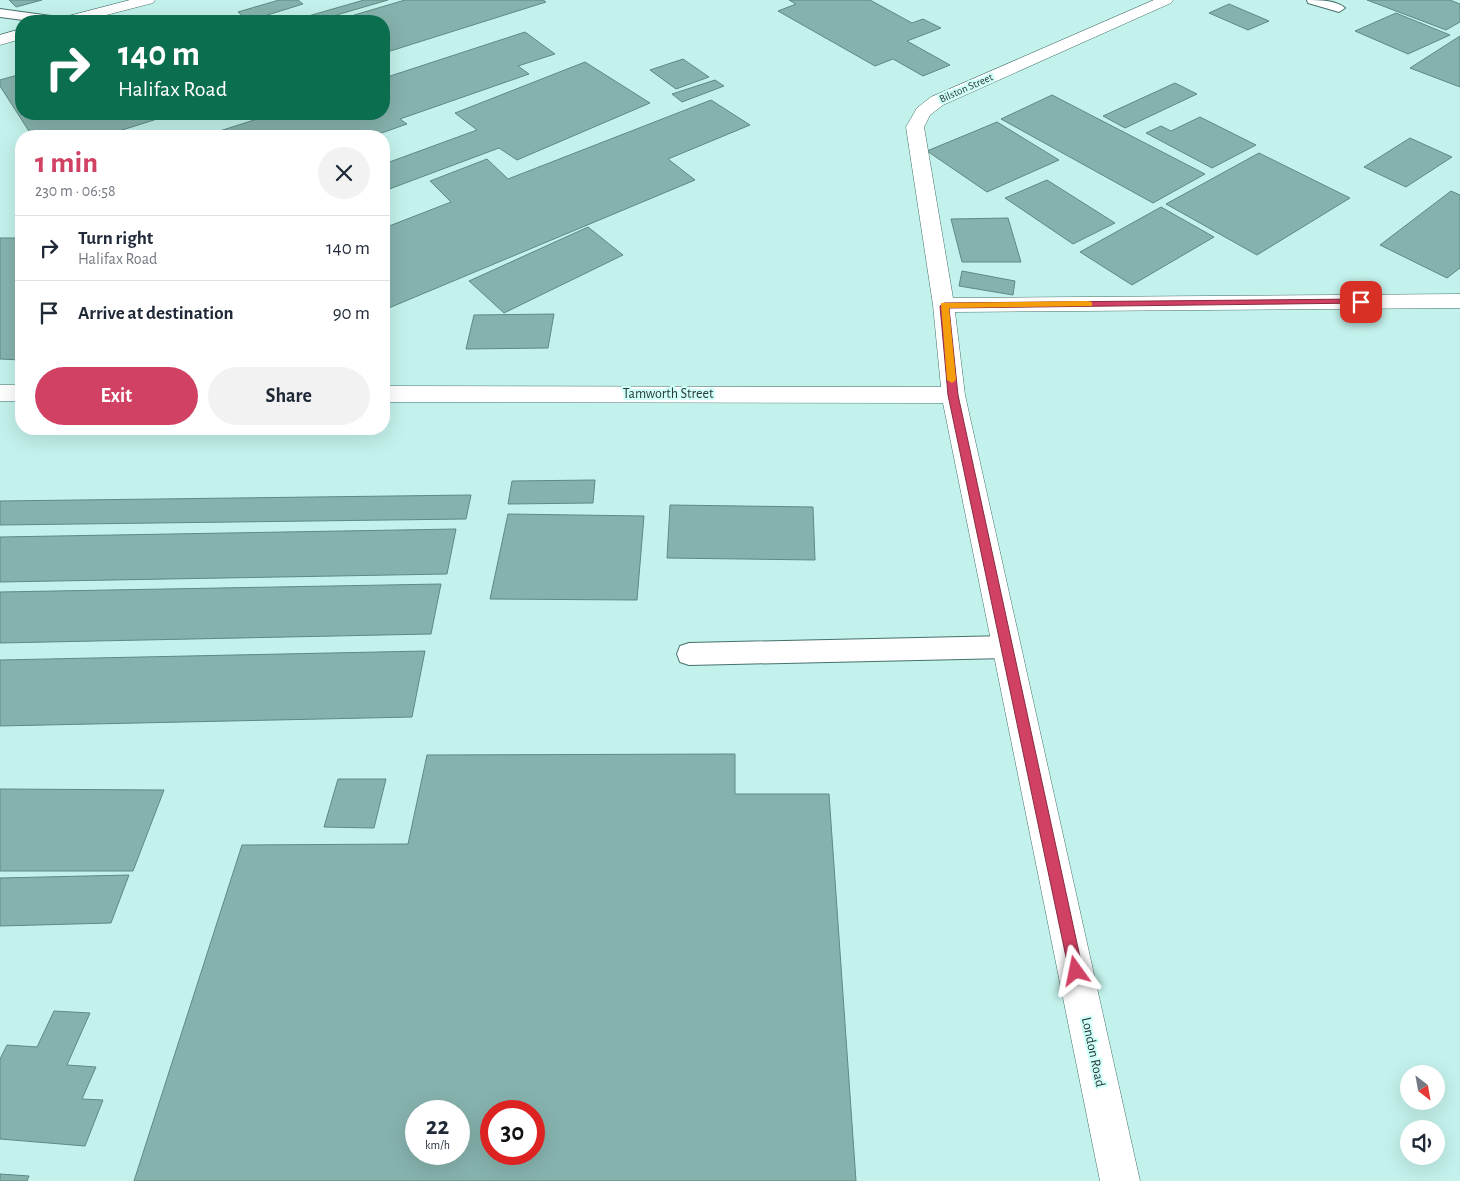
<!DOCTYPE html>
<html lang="en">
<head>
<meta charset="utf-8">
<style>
  :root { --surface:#fff; --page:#f2f2f3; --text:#1f2937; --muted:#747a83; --line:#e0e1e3; --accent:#d14164 }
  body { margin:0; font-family:"Alegreya Sans",sans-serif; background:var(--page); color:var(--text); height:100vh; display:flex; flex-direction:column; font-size:19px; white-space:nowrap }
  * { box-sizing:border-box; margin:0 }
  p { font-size:16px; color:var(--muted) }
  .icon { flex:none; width:28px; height:28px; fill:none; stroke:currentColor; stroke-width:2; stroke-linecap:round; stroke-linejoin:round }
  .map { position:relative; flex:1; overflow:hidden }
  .sheet { position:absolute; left:15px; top:130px; width:375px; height:305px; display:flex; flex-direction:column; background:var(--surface); border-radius:20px; box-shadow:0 5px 20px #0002 }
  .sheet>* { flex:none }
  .banner { position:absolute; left:15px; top:15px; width:375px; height:105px; border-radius:20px; box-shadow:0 5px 20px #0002; background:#0b6e4f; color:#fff; overflow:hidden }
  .needle { width:32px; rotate:149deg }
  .controls { position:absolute; left:1400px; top:1065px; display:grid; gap:10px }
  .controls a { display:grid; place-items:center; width:45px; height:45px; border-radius:50%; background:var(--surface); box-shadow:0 5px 20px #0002; font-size:25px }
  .speed { position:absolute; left:405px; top:1100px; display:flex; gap:10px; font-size:25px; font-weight:700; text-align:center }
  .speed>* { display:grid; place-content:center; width:65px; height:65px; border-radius:50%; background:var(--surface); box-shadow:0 5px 20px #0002; line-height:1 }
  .speed small { font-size:12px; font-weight:400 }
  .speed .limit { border:8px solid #d22; background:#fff; color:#111 }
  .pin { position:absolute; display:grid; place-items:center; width:42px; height:42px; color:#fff; margin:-21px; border-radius:10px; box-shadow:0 2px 8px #0006 }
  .me { position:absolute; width:55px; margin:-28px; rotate:348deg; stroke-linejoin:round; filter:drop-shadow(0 0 4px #0008) }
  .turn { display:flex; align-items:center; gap:18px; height:105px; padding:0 20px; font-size:22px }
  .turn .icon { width:65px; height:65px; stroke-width:2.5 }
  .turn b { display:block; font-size:35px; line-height:42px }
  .round { display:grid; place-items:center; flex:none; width:52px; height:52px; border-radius:26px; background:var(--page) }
  .summary { display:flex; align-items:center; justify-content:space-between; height:85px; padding:0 20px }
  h1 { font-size:30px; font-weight:700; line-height:38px; color:var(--accent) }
  .cta { display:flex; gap:10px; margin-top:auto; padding:10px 20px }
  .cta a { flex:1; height:58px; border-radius:30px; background:var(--accent); color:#fff; font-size:20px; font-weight:700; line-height:58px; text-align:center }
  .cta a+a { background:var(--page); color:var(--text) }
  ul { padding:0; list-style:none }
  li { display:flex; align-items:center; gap:15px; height:65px; padding:0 20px; border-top:1px solid var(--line) }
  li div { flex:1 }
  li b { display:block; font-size:19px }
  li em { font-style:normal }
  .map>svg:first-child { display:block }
</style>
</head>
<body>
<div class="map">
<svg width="1460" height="1181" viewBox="0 0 1460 1181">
  <rect width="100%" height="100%" fill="#c3f1eb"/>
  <!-- building -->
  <g fill="#86b2ad" stroke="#5e8984" fill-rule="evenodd">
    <polygon points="9,0 42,0 16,7"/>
    <polygon points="279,0 298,0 303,4 248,21 238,12"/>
    <polygon points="364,0 388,0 316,21 291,21"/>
    <polygon points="405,0 543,0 546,2 384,53 384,21 334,21"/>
    <polygon points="789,0 870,0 912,23 923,19 941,28 907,41 950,65 923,76 893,59 875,66 778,11 796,4"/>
    <polygon points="1367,0 1450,0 1460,4 1460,22 1446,30"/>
    <polygon points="1229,4 1269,21 1248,30 1209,13"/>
    <polygon points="1396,13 1450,35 1408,54 1355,31"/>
    <polygon points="525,32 555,54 518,66 529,74 400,119 407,124 373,136 204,136 273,114 384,114 384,78"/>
    <polygon points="1460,36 1460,87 1410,68"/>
    <polygon points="683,59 709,77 676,89 650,70"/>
    <polygon points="585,62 650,103 517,160 499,148 384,191 384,164 477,130 455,113"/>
    <polygon points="21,74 21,114 173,114 103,136 32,136 0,86 0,80"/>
    <polygon points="715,80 724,86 682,102 672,94"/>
    <polygon points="1175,83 1197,94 1125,128 1103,116"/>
    <polygon points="1052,95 1205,174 1153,203 1001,119"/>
    <polygon points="711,100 750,125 668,159 695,180 384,310 384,228 451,202 430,181 487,159 508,179"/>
    <polygon points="1200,117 1256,145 1212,168 1146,133 1161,126 1171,131"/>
    <polygon points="997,122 1059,160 987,192 927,151"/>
    <polygon points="1410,138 1452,157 1406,187 1364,167"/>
    <polygon points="1259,153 1350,198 1257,255 1166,204"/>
    <polygon points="1047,180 1115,223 1073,244 1005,198"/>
    <polygon points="1451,191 1460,195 1460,268 1447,278 1380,245"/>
    <polygon points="1161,207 1214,237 1132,285 1080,252"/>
    <polygon points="1008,218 1021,262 962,262 951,219"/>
    <polygon points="588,227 623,255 504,313 469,281"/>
    <polygon points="0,238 21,238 21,360 0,359"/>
    <polygon points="962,271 1015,281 1013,295 959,286"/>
    <polygon points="554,314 548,348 466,349 474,315"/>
    <polygon points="595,480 593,503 508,504 512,481"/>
    <polygon points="471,495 466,519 0,525 0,501"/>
    <polygon points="670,505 813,507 815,560 667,558"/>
    <polygon points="508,514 644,516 637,600 490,599"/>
    <polygon points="456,529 447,574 0,582 0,537"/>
    <polygon points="441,584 431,634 0,643 0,592"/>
    <polygon points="425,651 412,717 0,726 0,660"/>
    <path d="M 735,754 L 735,794 L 829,794 L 856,1181 L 134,1181 L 242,845 L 408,844 L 427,755 ZM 416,1111 L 459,1111 L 459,1154 L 416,1154 ZM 491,1111 L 534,1111 L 534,1154 L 491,1154 Z"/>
    <polygon points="338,779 386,779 374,828 324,827"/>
    <polygon points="0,789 164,790 133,871 0,871"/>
    <polygon points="129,875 111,923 0,926 0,878"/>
    <polygon points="54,1011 90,1013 67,1065 96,1067 82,1099 103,1100 85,1146 0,1139 0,1059 7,1045 37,1047"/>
    <polygon points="0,1174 29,1176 27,1181 0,1181"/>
  </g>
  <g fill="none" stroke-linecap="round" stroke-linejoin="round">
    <defs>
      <g id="service">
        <path d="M 1307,0 C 1319,0 1336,0 1345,8 L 1339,12 L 1308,3 Z"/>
        <polygon points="0,9 58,17 65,21 31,21 0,17"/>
        <polygon points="1007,636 1016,639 1019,647 1016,655 1007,658 689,665 680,662 677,654 680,646 689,643"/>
      </g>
      <g id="minor">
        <polygon points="130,0 155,0 153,3 83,21 58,21 61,18"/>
        <polygon points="1154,0 1173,0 1171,3 943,105 930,115 924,127 953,298 1460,294 1460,308 955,312 965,395 1140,1181 1100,1181 943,403 384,402 384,386 941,387 933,305 906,127 917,108 931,97"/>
        <polygon points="21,29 21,39 0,45 0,35"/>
        <rect x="0" y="385" width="21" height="16"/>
      </g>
    </defs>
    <!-- service casing -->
    <use href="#service" stroke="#46716c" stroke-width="2"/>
    <!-- minor casing -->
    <use href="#minor" stroke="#46716c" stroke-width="1"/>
    <!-- service -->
    <use href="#service" fill="#fff" fill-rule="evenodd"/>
    <!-- minor -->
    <use href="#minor" fill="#fff" fill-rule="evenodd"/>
  </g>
  <!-- route -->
  <polygon fill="#d14164" stroke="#882a41" points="1361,299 1364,300 1364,303 949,308 958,395 1083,971 1081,976 1076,979 1070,976 948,395 940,306 944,303"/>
  <!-- slow -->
  <polygon fill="#f59e0b" points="1088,301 1092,302 1092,306 949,308 956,380 952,383 947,380 941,303"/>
  <g text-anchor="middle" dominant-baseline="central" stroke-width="4.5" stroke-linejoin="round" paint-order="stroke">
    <!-- far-street labels -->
    <g font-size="11" fill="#273937" stroke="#d0fff9">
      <text transform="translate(966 88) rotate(-24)">Bilston Street</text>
    </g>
    <!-- street labels -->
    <g font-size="14" fill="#273937" stroke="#d0fff9">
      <text x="668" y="394">Tamworth Street</text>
      <text transform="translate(1093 1052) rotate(78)">London Road</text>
    </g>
  </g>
</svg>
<div class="controls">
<a><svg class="needle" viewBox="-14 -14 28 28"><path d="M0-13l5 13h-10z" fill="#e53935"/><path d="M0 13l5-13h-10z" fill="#747a83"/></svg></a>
<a><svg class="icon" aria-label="sound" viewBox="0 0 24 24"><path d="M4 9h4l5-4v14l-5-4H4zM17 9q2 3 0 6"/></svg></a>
</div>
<div class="speed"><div>22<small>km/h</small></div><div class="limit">30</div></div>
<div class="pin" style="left:1361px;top:302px;background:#d93025"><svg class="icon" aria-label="arrive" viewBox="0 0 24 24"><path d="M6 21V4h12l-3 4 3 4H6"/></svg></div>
<svg class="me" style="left:1076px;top:971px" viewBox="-20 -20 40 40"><path d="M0-17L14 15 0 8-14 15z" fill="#d14164" stroke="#fff" stroke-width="4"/></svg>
<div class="banner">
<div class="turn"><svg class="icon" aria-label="right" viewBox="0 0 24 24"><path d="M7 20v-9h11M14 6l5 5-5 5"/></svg><div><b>140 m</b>Halifax Road</div></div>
</div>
<section class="sheet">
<div class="summary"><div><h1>1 min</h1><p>230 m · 06:58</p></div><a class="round"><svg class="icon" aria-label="close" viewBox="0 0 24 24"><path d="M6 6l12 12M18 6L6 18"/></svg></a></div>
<ul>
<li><svg class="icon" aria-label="right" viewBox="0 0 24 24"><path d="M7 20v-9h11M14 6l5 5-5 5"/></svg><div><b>Turn right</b><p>Halifax Road</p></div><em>140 m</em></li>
<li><svg class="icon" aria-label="arrive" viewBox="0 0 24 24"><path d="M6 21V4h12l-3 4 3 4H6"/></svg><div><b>Arrive at destination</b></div><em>90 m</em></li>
</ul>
<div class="cta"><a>Exit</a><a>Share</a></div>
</section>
</div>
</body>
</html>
